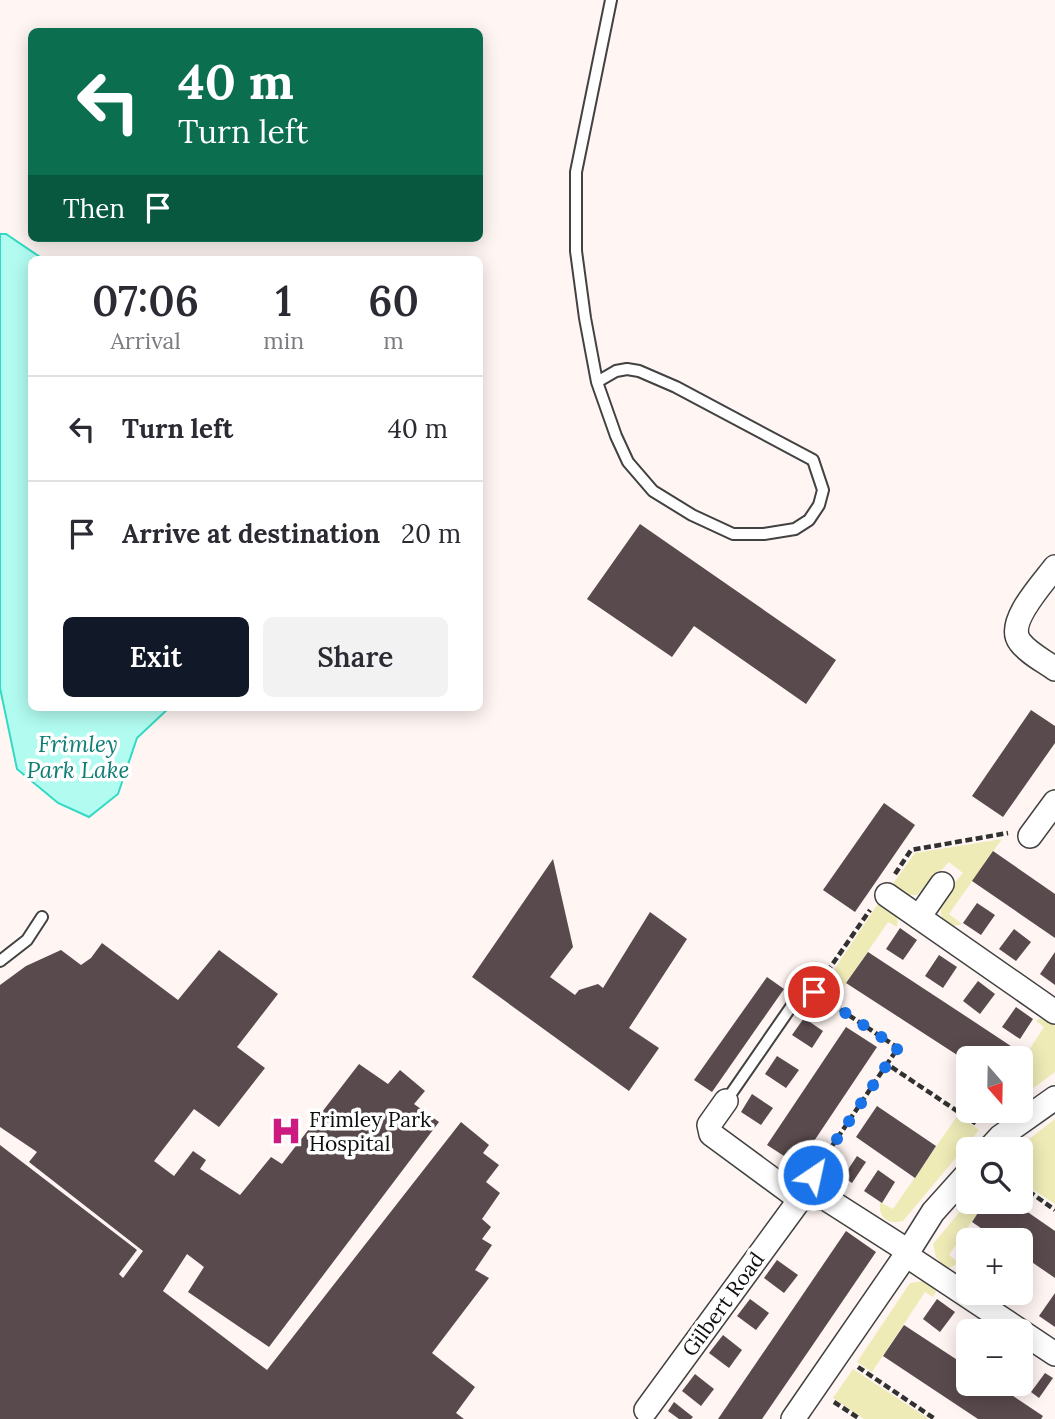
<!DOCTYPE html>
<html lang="en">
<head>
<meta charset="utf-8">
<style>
  :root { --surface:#fff; --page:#f2f2f3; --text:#2b2b33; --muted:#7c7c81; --line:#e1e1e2; --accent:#111827 }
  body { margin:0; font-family:Lora,serif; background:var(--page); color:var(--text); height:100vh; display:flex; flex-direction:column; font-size:26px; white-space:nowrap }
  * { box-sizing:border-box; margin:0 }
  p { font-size:23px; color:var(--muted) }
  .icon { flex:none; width:38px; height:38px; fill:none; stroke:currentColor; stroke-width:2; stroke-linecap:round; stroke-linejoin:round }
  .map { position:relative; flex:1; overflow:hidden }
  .drawer { position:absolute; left:28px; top:256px; width:455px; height:455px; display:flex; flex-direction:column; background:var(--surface); border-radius:10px; box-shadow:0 4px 18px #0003 }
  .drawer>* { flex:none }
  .top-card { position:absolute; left:28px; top:28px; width:455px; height:214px; border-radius:10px; box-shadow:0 4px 18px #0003; background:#0b6e4f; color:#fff; overflow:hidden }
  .needle { width:46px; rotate:160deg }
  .fabs { position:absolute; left:956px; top:1046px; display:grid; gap:14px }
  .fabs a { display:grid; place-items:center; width:77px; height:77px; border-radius:10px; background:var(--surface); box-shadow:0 4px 18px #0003; font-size:35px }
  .pin { position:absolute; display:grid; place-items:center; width:60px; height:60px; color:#fff; margin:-30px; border:4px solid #fff; border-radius:50%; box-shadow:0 2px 7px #0007 }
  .me { position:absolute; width:77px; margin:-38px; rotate:34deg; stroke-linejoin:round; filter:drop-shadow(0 0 5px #0008) }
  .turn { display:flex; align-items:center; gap:24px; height:147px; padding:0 35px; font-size:32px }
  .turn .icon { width:91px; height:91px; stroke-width:2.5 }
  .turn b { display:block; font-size:49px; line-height:60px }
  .then { display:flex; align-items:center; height:66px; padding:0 35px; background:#0003; gap:14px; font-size:26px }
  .eta { display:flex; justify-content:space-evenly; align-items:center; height:119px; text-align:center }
  .eta b { font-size:42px; font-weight:600; line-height:49px }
  .button { display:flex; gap:14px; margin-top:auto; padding:14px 35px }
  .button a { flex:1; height:80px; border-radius:10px; background:var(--accent); color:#fff; font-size:28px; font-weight:600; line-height:80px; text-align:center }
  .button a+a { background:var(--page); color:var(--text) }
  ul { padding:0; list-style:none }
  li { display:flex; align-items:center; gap:21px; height:105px; padding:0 35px; border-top:2px solid var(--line) }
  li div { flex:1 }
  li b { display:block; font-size:26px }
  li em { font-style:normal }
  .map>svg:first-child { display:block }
</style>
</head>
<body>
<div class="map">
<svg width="1055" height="1419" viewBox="0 0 1055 1419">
  <rect width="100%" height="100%" fill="#fff5f2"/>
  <!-- green -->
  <g fill="#eeebb7">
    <path d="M 1002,839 L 949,914 L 962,924 L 950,927 C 928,911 951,887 963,873 L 949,862 L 917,895 L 906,895 L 892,885 L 915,853 Z"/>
    <path d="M 879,902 C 888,909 901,914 897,927 L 888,922 L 834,1001 L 820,991 Z"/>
    <polygon points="1039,1019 1047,1019 1055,1024 1055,1072 1020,1098 1020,1064 1044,1027 1036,1021"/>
    <path d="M 958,1115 L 979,1130 L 903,1221 C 888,1225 878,1218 880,1202 L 893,1209 Z"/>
    <polygon points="1055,1119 1055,1204 1020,1181 1020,1150 1015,1150"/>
    <polygon points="968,1202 985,1202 949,1255 959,1263 947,1269 936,1257 933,1244"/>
    <polygon points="923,1281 933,1286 936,1292 933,1297 925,1292 872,1372 857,1362 910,1283"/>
    <polygon points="853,1369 929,1419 864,1419 833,1398"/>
  </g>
  <!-- water -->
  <polygon fill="#b1fbf0" stroke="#32d9c3" stroke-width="2" points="0,234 6,234 43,259 32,259 32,707 170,707 137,738 118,794 89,817 58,803 17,769 0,688"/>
  <!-- building -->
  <g fill="#594a4d">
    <polygon points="640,524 836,660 806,704 694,626 672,657 587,599"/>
    <polygon points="1031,710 1055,726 1055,743 1003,817 972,796"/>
    <polygon points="884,803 915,825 855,912 823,890"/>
    <polygon points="993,851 1055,894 1055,938 972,881"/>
    <polygon points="553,859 573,947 550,977 575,995 579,990 598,984 603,988 650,912 687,939 629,1028 659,1048 629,1091 472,977"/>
    <polygon points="977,903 995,915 981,935 963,923"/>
    <polygon points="900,928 917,940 903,960 886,949"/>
    <polygon points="1014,929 1031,942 1016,961 999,949"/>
    <polygon points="102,943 178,1000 219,950 278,994 237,1047 265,1068 219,1127 194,1109 154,1161 174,1176 193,1151 206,1160 200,1169 240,1195 271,1157 282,1164 359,1064 388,1084 400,1070 425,1091 414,1104 439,1122 269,1347 188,1292 204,1267 187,1254 163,1291 267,1370 461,1122 489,1145 483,1153 499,1165 486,1182 500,1193 482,1219 491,1227 482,1239 492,1245 475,1270 489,1278 432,1353 475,1387 456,1413 464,1419 0,1419 0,1145 137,1250 119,1274 123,1278 143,1251 29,1162 37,1152 0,1127 0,985 26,966 61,950 81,965 91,958"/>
    <polygon points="868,952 967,1017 1026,1056 1020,1064 1020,1059 968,1059 968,1062 846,983"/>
    <polygon points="1055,952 1055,985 1040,974"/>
    <polygon points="939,955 957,967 943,988 925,976"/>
    <polygon points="767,977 784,989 712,1092 694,1080"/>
    <polygon points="978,981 995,994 980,1014 963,1001"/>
    <polygon points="1016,1007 1033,1019 1020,1039 1002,1027"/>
    <polygon points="804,1018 823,1031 812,1048 792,1035"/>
    <polygon points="846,1027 877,1047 798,1165 767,1145"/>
    <polygon points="777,1056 799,1070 786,1088 765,1074"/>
    <polygon points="752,1094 773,1108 761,1125 741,1112"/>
    <polygon points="877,1106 936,1146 915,1178 856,1137"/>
    <polygon points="857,1156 866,1162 852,1183 843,1177"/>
    <polygon points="878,1170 895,1182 882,1203 864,1191"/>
    <polygon points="985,1202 1013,1202 1055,1231 1055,1278 1020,1254 1020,1241 1000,1241 972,1222"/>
    <polygon points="846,1231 876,1252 810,1349 762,1419 718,1419"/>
    <polygon points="777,1260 798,1275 784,1293 764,1278"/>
    <polygon points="1020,1273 1031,1280 1016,1302 1004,1293 1020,1293"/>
    <polygon points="1055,1293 1055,1327 1039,1316"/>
    <polygon points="750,1299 769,1313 756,1330 737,1316"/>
    <polygon points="937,1299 955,1312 940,1332 923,1319"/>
    <polygon points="904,1325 968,1367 968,1384 995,1384 1043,1416 1041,1419 978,1419 883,1356"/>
    <polygon points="723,1335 742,1350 729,1368 709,1353"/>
    <polygon points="1020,1355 1033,1364 1020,1383"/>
    <polygon points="1045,1373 1053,1378 1039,1398 1031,1392"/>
    <polygon points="695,1374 714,1389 701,1406 682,1391"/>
    <polygon points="674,1402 693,1417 691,1419 679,1419 668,1411"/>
  </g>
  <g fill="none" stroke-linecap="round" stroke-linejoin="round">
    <defs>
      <g id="lane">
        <polyline points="597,382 616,371 627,369 639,371 676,387 813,460 823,490 819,505 809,520 795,529 764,534 733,534 692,515 653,491 628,462 616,436 597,382 585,318 576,251 576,172 611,0"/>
        <polyline points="0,961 27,940 42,917"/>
        <polyline points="726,1101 793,1004"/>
      </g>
      <g id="street">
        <path d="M 1055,567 C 1043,583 1005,623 1020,642 C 1028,653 1044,661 1055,669"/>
        <polyline points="1030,836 1055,802"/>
        <polyline points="887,895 1055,1012"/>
        <polyline points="919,917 942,884"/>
        <polyline points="726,1101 709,1125 711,1134 798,1198 825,1198 908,1251"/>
        <polyline points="988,1150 1000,1137 1055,1098"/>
        <polyline points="906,1255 1055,1354"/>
        <polyline points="646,1410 801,1198"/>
        <polyline points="793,1419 906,1255 933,1212 968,1173"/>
      </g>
    </defs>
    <!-- lane casing -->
    <use href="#lane" stroke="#424242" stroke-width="14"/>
    <!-- street casing -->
    <use href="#street" stroke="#424242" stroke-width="26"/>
    <!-- path -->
    <g stroke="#313131" stroke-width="4.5" stroke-dasharray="7 3.5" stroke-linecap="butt">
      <polyline points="895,874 911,850 1008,833"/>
      <polyline points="814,992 898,1048 887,1064"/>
      <polyline points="809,998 870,910"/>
      <polyline points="814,1173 887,1064 978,1125"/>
      <polyline points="1020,1185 1055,1210"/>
      <polyline points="858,1367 935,1419"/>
      <polyline points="834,1402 860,1419"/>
    </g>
    <!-- lane -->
    <use href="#lane" stroke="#fff" stroke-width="10"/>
    <!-- street -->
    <use href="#street" stroke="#fff" stroke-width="23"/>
  </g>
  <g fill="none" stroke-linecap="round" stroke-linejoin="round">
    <!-- route -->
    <polyline stroke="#1a73e8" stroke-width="12" stroke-dasharray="0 21.6" points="813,1175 898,1048 814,992"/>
  </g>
  <!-- icons -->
  <defs>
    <symbol id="hospital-bare" viewBox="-9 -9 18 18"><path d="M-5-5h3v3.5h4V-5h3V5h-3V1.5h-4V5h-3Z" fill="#cc1a81" stroke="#fff" stroke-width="2.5" paint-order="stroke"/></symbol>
  </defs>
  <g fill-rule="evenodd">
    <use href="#hospital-bare" x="264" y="1109" width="44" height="44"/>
  </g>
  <g text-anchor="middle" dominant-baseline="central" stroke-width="7" stroke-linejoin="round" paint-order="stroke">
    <!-- poi labels -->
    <g font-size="21" fill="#0f0f0f" stroke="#fff" text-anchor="start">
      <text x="309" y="1119">Frimley Park<tspan x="309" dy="24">Hospital</tspan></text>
    </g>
    <!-- street labels -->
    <g font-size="21" fill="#0f0f0f" stroke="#fff">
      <text transform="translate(723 1304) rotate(-54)">Gilbert Road</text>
    </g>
    <!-- water labels -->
    <g font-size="23" font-style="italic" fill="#0e7e74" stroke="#fff">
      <text x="78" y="743">Frimley<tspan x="78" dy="26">Park Lake</tspan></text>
    </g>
  </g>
</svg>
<div class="fabs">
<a><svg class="needle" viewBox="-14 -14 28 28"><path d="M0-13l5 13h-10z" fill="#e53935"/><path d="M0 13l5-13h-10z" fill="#7c7c81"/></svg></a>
<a><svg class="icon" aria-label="search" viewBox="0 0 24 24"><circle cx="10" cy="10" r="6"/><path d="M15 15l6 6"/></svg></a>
<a>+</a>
<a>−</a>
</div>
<div class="pin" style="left:814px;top:992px;background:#d93025"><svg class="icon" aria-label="arrive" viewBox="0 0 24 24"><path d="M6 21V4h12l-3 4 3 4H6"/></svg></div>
<svg class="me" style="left:813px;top:1175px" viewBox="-20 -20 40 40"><circle r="17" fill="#1a73e8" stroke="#fff" stroke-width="3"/><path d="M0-11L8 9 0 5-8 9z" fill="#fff"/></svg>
<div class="top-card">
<div class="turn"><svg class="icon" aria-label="left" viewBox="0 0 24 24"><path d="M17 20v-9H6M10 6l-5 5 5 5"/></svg><div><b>40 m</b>Turn left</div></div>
<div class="then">Then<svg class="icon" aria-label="arrive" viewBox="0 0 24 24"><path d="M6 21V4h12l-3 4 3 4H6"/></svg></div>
</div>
<section class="drawer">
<div class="eta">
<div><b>07:06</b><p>Arrival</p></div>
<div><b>1</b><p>min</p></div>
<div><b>60</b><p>m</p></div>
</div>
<ul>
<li><svg class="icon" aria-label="left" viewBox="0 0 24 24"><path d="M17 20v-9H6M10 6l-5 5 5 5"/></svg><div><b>Turn left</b></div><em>40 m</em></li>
<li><svg class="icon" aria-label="arrive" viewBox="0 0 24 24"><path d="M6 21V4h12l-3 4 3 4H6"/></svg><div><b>Arrive at destination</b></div><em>20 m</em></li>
</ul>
<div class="button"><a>Exit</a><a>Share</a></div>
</section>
</div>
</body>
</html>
